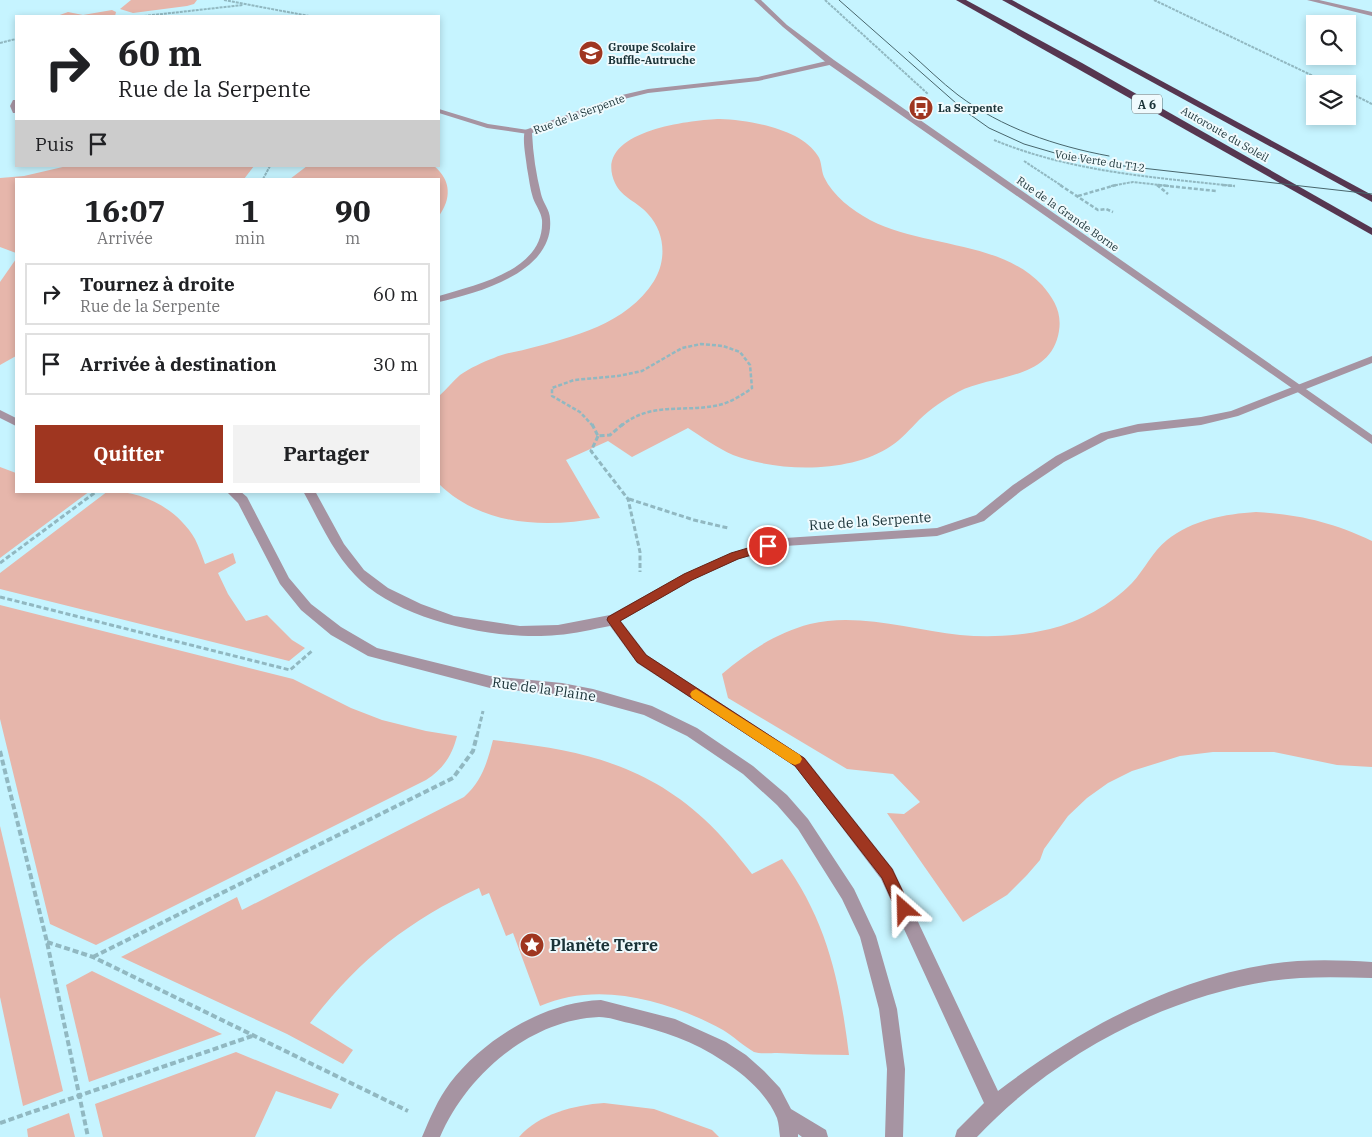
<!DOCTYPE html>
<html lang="fr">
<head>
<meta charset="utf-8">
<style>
  :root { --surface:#fff; --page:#f2f2f2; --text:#202124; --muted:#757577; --line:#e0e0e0; --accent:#9f3620 }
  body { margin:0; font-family:"IBM Plex Serif",serif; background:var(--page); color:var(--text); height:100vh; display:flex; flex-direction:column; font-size:19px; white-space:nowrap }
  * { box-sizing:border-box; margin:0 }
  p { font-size:16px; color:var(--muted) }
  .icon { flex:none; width:28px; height:28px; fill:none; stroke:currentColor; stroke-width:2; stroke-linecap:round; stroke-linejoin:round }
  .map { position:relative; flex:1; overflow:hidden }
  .drawer { position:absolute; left:15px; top:178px; width:425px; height:315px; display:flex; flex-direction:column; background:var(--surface); border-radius:0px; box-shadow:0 2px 8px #0003 }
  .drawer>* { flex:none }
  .guide { position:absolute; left:15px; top:15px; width:425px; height:152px; border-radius:0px; box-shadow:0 2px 8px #0003; background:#fff; color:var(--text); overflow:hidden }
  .tools { position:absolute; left:1306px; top:15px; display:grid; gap:10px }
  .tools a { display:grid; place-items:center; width:50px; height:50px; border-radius:0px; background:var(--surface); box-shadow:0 2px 8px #0003; font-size:25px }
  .pin { position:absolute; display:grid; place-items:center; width:42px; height:42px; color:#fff; margin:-21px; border:2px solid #fff; border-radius:50%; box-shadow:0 1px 5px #0007 }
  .me { position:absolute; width:55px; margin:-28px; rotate:335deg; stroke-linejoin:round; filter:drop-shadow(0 0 4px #0008) }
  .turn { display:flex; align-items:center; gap:18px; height:105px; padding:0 20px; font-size:22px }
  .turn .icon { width:65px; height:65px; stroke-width:2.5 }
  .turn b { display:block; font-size:35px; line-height:42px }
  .then { display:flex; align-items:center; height:48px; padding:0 20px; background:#0003; gap:10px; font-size:19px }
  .eta { display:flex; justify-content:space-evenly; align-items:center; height:85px; text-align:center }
  .eta b { font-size:30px; font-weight:700; line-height:35px }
  .action { display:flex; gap:10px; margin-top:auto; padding:10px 20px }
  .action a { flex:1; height:58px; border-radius:0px; background:var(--accent); color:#fff; font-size:20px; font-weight:700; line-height:58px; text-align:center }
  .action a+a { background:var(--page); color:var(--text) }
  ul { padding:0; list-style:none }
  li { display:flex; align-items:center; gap:15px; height:62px; margin:0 10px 8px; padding:0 10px; border:2px solid var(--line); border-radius:0px }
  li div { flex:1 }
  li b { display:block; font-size:19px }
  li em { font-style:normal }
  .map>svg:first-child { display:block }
</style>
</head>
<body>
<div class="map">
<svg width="1372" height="1137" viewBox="0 0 1372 1137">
  <rect width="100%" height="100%" fill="#c6f4ff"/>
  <!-- green -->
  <g fill="#e6b6ab">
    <polygon points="131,0 197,0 194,4 187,6 133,13 120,9"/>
    <polygon points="112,10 116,12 115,16 57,16 68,12 83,15"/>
    <path d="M 720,119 C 750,120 802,129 818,156 C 822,162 821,170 824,177 C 833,196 852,210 870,220 C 924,248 999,240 1042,285 C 1054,299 1062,312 1059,331 C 1051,381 992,374 958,392 C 944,400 931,408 919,420 C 910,429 902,439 891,446 C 850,474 777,472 733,455 C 717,448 702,437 688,428 L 632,457 L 608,441 L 566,460 L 600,518 C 544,528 482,526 439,484 L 439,396 C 446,390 453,381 460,375 C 470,368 483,362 494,358 C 504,353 516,352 527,349 C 573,337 627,324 654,281 C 667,260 665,232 648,214 C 638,202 622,198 615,183 C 591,131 690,120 720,119 Z"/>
    <polygon points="67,166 254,166 244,179 16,179 16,253 0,247 0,178 24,176"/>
    <path d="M 307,166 L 434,166 C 452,181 451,199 439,216 L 439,179 L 290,179 Z"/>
    <polygon points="16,259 16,356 0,365 0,282"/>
    <polygon points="0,467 16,473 16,491 90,491 0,558"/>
    <path d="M 108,491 C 142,491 177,508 195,539 C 199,547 202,556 205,564 L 233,553 L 236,563 L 218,573 L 228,594 L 246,621 L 267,615 L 292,640 L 305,648 L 289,661 L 0,589 L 0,573 Z"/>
    <path d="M 1256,512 C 1301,515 1331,522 1372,541 L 1372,767 L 1337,765 L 1274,752 L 1213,752 L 1180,756 L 1132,771 L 1108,783 L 1087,798 L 1068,816 L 1044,849 L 1040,860 L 1027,875 L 1007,895 L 963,922 L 887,813 L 904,814 L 920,802 L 893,774 L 847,769 L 728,698 L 722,674 C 749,651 776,633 810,624 C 858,612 912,630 960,635 C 990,638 1021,636 1050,629 C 1079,622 1111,605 1132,583 C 1145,569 1152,552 1167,540 C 1192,520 1225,514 1256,512 Z"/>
    <path d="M 0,605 L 293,679 L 351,708 L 382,720 L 426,731 L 457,736 C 452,756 443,769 426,780 L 96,945 L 50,924 L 0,719 Z"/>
    <path d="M 493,740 C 575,750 641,761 704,819 C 722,835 737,855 752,874 L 782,859 C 827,920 840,982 849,1055 C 825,1055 801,1054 777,1053 C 770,1053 760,1054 754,1052 C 745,1047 733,1036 723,1030 C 670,1001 599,980 540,1006 L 513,933 L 506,936 L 489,893 L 482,896 L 479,888 C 407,921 358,961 310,1023 L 353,1050 L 343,1064 L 287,1034 L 121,957 L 237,897 L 242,910 L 464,797 C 482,781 487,763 493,740 Z"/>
    <polygon points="0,826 63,1091 23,1106 0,997"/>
    <polygon points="92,971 222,1034 89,1082 66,985"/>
    <polygon points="236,1052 339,1094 331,1109 276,1091 255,1137 103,1137 95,1104"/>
    <path d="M 604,1103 L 654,1109 L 712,1130 L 719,1137 L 519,1137 C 539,1114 574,1105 604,1103 Z"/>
    <polygon points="69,1113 75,1137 28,1137 27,1129"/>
  </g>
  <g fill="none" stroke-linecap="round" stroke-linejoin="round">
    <!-- path-far3 -->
    <g stroke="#91b8c1" stroke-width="2" stroke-dasharray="3 1" stroke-linecap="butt">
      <polyline points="224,0 309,16"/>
      <polyline points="825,0 928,94"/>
      <polyline points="1154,0 1330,84"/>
      <polyline points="144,16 243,5"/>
      <polyline points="0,43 16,39"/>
      <polyline points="1348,92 1372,104"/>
      <path d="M 994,140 C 1072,172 1151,177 1234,186"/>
      <polyline points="1024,161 1062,186"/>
      <polyline points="263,179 270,166"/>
      <polyline points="1111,186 1133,182 1169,186"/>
    </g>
    <!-- path-far2 -->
    <g stroke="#91b8c1" stroke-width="2.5" stroke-dasharray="4 2" stroke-linecap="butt">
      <polyline points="1060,185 1098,210 1106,209 1113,212"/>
      <polyline points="1157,185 1168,194"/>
      <polyline points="1158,185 1216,191"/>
      <polyline points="1222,185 1235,186"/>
      <polyline points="1078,196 1116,185"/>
      <path d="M 593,426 L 580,412 L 552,396 L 552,388 L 574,380 L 618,376 L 642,371 L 682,348 L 701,344 L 723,346 L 740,352 L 750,365 L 752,388 C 741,396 728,404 714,406 C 681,412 650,402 621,426"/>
    </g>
    <!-- path-far1 -->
    <g stroke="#91b8c1" stroke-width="3" stroke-dasharray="5 2.5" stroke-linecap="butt">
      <polyline points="592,424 598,436 610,435 623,424"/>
      <polyline points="598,436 591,451 628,499 640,552 640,572"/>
      <polyline points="629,499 694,520 728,528"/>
      <polyline points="0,563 97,491"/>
      <polyline points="0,597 290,670 313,650"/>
      <polyline points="477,736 483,711"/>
    </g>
    <!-- path -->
    <g stroke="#91b8c1" stroke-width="4" stroke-dasharray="6 3" stroke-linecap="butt">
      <polyline points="0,751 47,942 88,1137"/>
      <polyline points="47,942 93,957 408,1111"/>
      <polyline points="93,957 453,778 473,751 477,735"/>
      <polyline points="0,1123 252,1036"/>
    </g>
    <!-- lane -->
    <g fill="#a694a2" fill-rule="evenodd">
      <path d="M 831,60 L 835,62 L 834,64 L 758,81 L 648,93 L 624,99 L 532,133 C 533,154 536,174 541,194 C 543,203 550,210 550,219 C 555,272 478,293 439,302 L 439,296 C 475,285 545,271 542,220 C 541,212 536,206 533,198 C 530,189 529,178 527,168 C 526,157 522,141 525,130 L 622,95 L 648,89 L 758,77 Z"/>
      <path d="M 1372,356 L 1372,363 L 1238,416 L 1201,425 L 1138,432 L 1108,439 L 1064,462 L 1021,491 L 984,521 L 937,536 L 785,546 L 739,559 L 692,580 L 621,621 L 647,655 L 805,758 L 893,869 L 998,1091 C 1078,1030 1169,980 1270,964 C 1304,959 1338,960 1372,962 L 1372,978 C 1338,977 1304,976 1270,981 C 1161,998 1052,1057 977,1137 L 955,1137 L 957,1130 L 984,1103 L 881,879 L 795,766 L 637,663 L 610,626 C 593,629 575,634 557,635 C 498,641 397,621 355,575 C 332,551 319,520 303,491 L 315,491 L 344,544 L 364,570 L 388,588 L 421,604 L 454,616 L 520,626 L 558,625 L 610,615 L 684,574 L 731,553 L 785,538 L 937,528 L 976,515 L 1013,485 L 1056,456 L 1101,433 L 1138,424 L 1201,417 L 1231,411 Z"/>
    </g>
    <!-- street -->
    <g fill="#a694a2" fill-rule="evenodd">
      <polygon points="754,0 761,0 787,25 834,60 1372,435 1372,444 828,64 783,27"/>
      <polygon points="1307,0 1319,0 1372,12 1372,16"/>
      <polygon points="13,100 16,100 16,113 13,113 10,106"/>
      <polygon points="439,109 488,124 528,130 532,132 528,134 487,128 439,113"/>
      <polygon points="0,410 16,418 16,426 0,418"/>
      <polygon points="226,491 240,491 247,497 289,578 311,604 341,627 377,648 490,676 562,683 593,689 652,706 697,728 753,766 787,795 808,819 854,889 876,936 897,1009 905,1069 903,1137 885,1137 887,1069 879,1009 860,937 842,899 798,829 777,805 743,774 687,736 644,715 593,701 562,695 490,688 368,656 331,635 301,610 280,584 238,503"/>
      <path d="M 601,1000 L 675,1019 L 726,1042 L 746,1055 L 764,1071 L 780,1088 L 791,1109 L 826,1130 L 828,1137 L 802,1137 L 798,1134 L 798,1137 L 780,1137 C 779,1131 779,1124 777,1118 C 767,1094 744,1074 723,1061 C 694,1041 662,1031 629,1023 C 619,1021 609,1017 599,1017 C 529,1020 466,1076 440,1137 L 422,1137 C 430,1118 438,1099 450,1083 C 484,1039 544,1002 601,1000 Z"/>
    </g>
    <!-- highway -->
    <g fill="#563650" fill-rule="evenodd">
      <polygon points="956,0 966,0 1082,63 1372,228 1372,235"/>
      <polygon points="1002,0 1012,0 1372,195 1372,202"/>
    </g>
    <!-- tram -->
    <g stroke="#48666c" stroke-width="1">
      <polyline points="839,0 965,111 989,128 1024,144 1065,156 1115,165 1372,194"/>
      <path d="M 909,52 C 925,66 941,82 958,95 C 1002,128 1055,146 1109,156"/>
    </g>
  </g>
  <!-- route -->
  <polygon fill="#9f3620" stroke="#672315" points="768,542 774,546 772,549 738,559 692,580 620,621 646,655 804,758 892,869 911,909 909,914 904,916 898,914 882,878 795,766 637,662 607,620 608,617 684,574 731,553"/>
  <!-- slow -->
  <polygon fill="#f59e0b" points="696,689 800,755 802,759 800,763 795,765 790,763 692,698 690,694 692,691"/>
  <!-- icons -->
  <defs>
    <symbol id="school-disc" viewBox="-11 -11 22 22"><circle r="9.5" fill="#9f3620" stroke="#effafd"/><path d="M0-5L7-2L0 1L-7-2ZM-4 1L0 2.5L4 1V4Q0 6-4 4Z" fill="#fff"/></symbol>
    <symbol id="bus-disc" viewBox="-11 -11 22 22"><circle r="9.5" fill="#9f3620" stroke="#effafd"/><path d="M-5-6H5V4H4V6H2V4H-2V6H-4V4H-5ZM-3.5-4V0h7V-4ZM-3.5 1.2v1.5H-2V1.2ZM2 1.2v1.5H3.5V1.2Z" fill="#fff"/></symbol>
    <symbol id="sight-disc" viewBox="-11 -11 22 22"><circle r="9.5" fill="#9f3620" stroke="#effafd"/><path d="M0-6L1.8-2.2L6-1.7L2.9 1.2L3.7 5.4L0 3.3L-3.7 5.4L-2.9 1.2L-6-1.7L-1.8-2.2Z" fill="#fff"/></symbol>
  </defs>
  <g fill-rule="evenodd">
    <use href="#school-disc" x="577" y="39" width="28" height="28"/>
    <use href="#bus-disc" x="907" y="94" width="28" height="28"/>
    <use href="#sight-disc" x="518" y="931" width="28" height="28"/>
  </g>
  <g text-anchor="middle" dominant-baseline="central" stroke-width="4" stroke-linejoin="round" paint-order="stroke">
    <!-- far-poi labels -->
    <g font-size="11" font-weight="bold" fill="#1a3237" stroke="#effafd" text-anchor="start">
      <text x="608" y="47">Groupe Scolaire<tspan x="608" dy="13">Buffle-Autruche</tspan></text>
      <text x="938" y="108">La Serpente</text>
    </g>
    <!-- far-street labels -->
    <g font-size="11" fill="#1a3237" stroke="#effafd">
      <text transform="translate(579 114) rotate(-20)">Rue de la Serpente</text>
      <text transform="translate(1225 134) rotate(30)">Autoroute du Soleil</text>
      <text transform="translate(1100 161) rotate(9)">Voie Verte du T12</text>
      <text transform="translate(1068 214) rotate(35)">Rue de la Grande Borne</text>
    </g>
    <!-- shield labels -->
    <rect fill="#effafd" stroke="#5a6e72" stroke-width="1" x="1132" y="94.5" width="30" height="19" rx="4"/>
    <g font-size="12" font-weight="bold" fill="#1a3237">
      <text x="1147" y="104">A 6</text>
    </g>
    <!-- street labels -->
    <g font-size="14" fill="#1a3237" stroke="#effafd">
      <text transform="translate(870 521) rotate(-4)">Rue de la Serpente</text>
      <text transform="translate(544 689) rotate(8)">Rue de la Plaine</text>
    </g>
    <!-- near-poi labels -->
    <g font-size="16" font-weight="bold" fill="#1a3237" stroke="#effafd" text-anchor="start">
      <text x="550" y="945">Planète Terre</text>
    </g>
  </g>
</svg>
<div class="tools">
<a><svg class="icon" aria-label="search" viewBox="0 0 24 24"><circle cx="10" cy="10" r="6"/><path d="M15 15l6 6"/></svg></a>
<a><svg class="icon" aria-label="layers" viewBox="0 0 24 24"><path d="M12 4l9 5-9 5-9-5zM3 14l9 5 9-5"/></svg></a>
</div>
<div class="pin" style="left:768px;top:546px;background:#d93025"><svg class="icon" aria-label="arrive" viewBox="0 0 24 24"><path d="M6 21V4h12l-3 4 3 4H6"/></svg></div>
<svg class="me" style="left:904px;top:909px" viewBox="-20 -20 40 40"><path d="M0-17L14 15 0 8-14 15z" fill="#9f3620" stroke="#fff" stroke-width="4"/></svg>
<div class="guide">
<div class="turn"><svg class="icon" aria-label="right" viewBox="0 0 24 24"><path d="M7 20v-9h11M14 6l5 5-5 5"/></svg><div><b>60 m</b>Rue de la Serpente</div></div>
<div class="then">Puis<svg class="icon" aria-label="arrive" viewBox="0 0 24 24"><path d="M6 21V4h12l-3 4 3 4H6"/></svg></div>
</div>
<section class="drawer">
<div class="eta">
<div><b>16:07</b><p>Arrivée</p></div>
<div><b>1</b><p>min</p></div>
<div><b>90</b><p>m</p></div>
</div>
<ul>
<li><svg class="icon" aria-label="right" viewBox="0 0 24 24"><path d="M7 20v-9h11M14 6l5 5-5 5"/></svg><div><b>Tournez à droite</b><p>Rue de la Serpente</p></div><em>60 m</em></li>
<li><svg class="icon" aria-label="arrive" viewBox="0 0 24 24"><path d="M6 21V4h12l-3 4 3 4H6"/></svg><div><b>Arrivée à destination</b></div><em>30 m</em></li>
</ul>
<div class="action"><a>Quitter</a><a>Partager</a></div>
</section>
</div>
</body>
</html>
